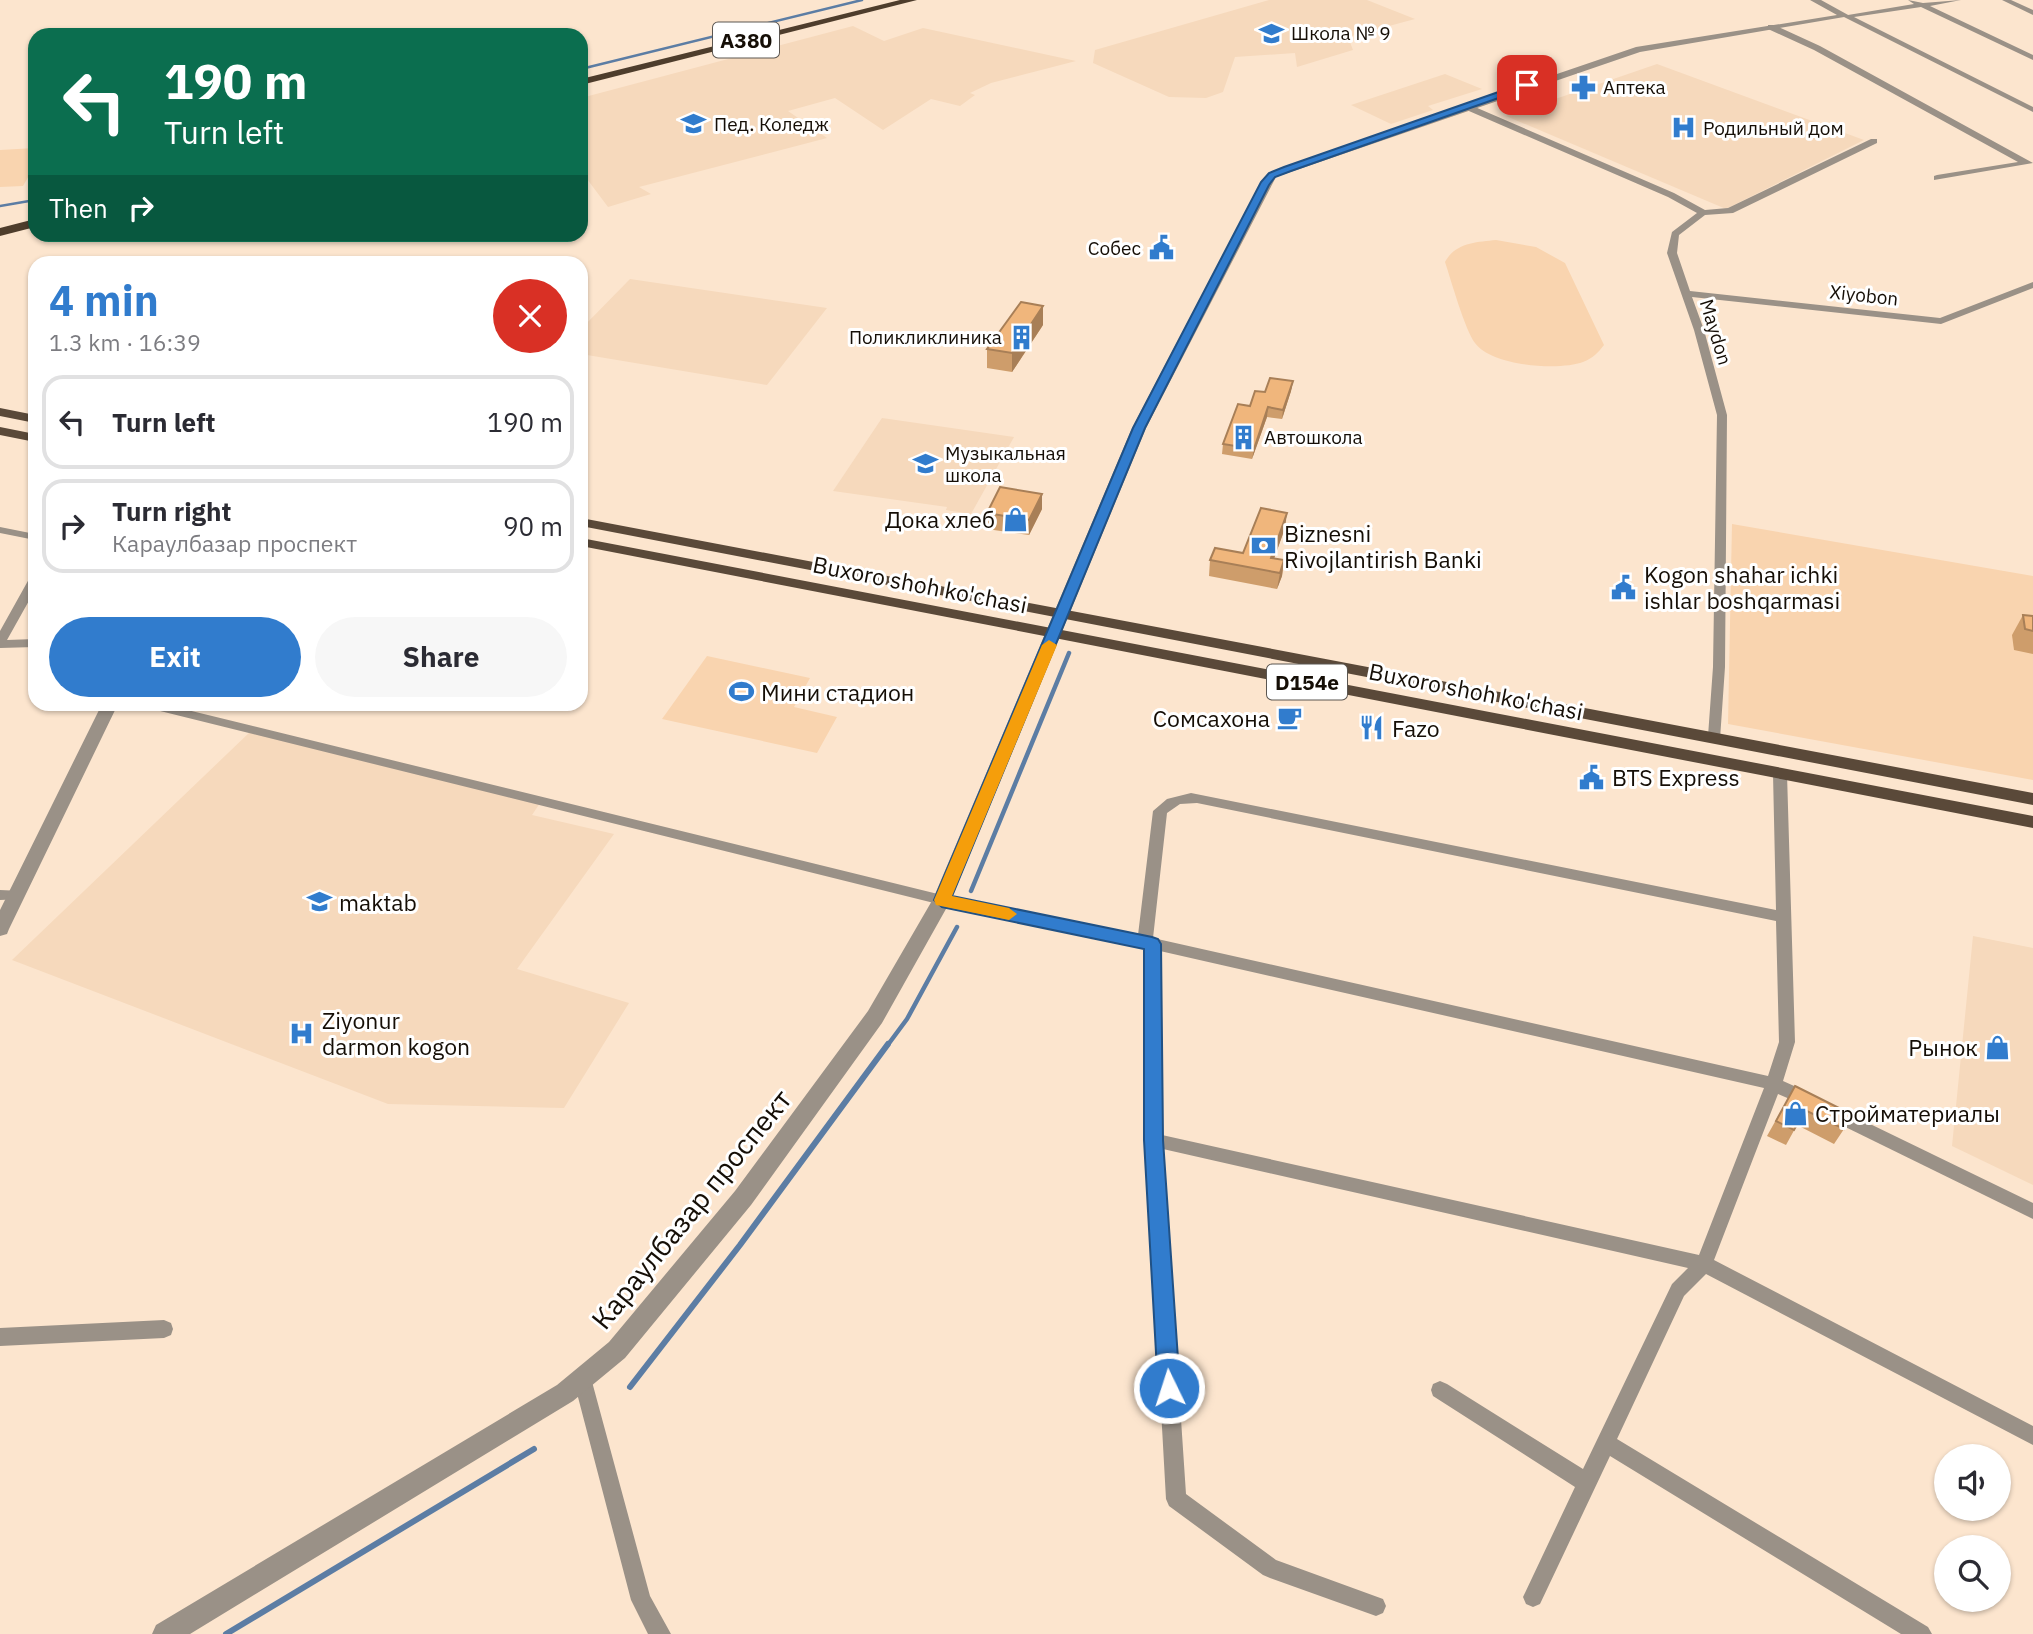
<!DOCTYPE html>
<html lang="en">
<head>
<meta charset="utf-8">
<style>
  :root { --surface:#fff; --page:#f7f7f7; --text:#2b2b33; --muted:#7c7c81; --line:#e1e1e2; --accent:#317ccd }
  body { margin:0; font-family:"IBM Plex Sans",sans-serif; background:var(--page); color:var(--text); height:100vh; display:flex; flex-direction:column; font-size:26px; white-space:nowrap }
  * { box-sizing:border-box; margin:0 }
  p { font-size:23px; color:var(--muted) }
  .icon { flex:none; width:38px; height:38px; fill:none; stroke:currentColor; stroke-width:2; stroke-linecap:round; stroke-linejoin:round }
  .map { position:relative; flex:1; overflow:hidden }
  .details { position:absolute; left:28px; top:256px; width:560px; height:455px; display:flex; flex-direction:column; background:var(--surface); border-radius:21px; box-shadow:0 2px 5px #0004 }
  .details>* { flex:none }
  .banner { position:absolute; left:28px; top:28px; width:560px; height:214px; border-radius:21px; box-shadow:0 2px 5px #0004; background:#0b6e4f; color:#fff; overflow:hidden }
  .controls { position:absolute; left:1934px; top:1444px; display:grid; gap:14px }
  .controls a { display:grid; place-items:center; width:77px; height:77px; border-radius:50%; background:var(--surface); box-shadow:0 2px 5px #0004; font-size:35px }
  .pin { position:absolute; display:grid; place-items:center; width:60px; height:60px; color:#fff; margin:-30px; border-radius:14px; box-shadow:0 4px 10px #0006 }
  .me { position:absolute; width:77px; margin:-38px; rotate:356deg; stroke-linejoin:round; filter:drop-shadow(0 0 5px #0008) }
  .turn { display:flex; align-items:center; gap:24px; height:147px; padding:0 21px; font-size:32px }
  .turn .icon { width:91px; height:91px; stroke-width:2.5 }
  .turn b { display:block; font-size:49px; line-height:60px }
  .then { display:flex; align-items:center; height:66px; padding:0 21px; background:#0003; gap:14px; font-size:26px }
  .round { display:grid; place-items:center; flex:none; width:74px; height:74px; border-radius:37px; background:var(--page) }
  .overview { display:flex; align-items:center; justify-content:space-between; height:119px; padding:0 21px }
  h1 { font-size:42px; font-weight:800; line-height:52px; color:var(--accent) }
  .button { display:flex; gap:14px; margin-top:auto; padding:14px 21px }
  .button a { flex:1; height:80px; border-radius:42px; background:var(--accent); color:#fff; font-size:28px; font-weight:800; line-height:80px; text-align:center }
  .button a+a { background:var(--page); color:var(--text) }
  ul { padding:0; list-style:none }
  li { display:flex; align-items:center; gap:21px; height:94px; margin:0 14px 10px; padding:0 7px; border:4px solid var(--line); border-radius:21px }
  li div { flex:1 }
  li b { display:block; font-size:26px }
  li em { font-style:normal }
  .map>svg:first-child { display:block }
</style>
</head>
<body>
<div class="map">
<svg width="2033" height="1634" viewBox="0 0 2033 1634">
  <rect width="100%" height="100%" fill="#fce5ce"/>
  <!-- built -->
  <g fill="#f6d9bc">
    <polygon points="1269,0 1367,0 1415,19 1348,37 1353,50 1297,67 1295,53 1235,57 1223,92 1206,98 1169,97 1093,63 1095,50"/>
    <polygon points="853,26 884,41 923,28 1076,61 991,83 970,93 975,95 960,106 931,99 883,130 835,98 788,111 827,138 639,187 651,194 608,207 581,171 581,98"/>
    <polygon points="1657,64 1864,140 1726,209 1506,116"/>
    <polygon points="1445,74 1482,89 1428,106 1433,110 1391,124 1351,105"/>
    <polygon points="630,279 827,308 767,385 581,354 581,329"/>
    <polygon points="882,418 1014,437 971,514 946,510 947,507 833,491"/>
    <polygon points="251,731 540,803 532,815 614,834 517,969 629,1003 564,1108 388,1104 12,960"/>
    <polygon points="1973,936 2033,948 2033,1185 1952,1146"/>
  </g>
  <!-- green -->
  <g fill="#f9d4af">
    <polygon points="35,148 35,165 23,186 0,187 0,150"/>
    <path d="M 1496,240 L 1536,247 L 1565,263 L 1604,345 C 1598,353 1593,358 1583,362 C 1559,371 1491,366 1475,343 C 1465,330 1451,280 1445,262 C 1455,243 1476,242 1496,240 Z"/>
    <polygon points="1732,524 2033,576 2033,780 1728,724"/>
    <polygon points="707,656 810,678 794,707 837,717 817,753 662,719"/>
  </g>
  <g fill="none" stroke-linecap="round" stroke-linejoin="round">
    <!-- stream-far2 -->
    <g stroke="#5c7da4" stroke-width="2.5">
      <polyline points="581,69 862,0"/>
      <polyline points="0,206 35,200"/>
    </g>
    <!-- stream-far1 -->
    <g stroke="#5c7da4" stroke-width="4.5">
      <polyline points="971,891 1069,653"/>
      <polyline points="887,1046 907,1019 957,927"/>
    </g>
    <!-- stream -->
    <g stroke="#5c7da4" stroke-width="6">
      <polyline points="630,1387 740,1245 888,1044"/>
      <polyline points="226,1634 534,1449"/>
    </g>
    <!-- minor -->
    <g fill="#9a9187" fill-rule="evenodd">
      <polygon points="1908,0 1923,3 1961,0 1930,6 2033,55 2033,60 1921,7 1854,17 2033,107 2033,112 1842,16 1914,4"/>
      <polygon points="2002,0 2011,0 2033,10 2033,15"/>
      <polygon points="1768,25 1774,25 1820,46 2033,163 1934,180 1934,176 1937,175 2018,162 1814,50 1768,29"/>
      <polygon points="1462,104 1468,104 1674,193 1705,210 1728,208 1871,139 1877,139 1877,143 1733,213 1705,215 1679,235 1677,253 1690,291 1940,318 2033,282 2033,288 1941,324 1692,297 1704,330 1727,415 1725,667 1720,739 1715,740 1708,736 1713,667 1717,415 1694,330 1667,253 1672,232 1697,213 1668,197 1462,108"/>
      <polygon points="0,527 35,534 35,540 0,533"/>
      <polygon points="35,575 35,590 7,640 35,639 35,647 0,648 0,631 29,579"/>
      <path d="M 141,704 L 163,704 L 942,895 L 1138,935 L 1153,811 L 1167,799 L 1191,793 L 1776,910 L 1773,774 L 1780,769 L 1785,771 L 1787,774 L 1795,1042 L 1783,1081 L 1812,1094 L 1814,1099 L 1812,1104 L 1806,1106 L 1778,1094 L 1714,1260 L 2033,1426 L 2033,1445 L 1706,1274 L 1684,1296 L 1617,1439 L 1928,1627 L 1932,1634 L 1901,1634 L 1610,1456 L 1540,1604 L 1533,1607 L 1526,1604 L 1523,1597 L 1575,1487 L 1433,1396 L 1431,1390 L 1433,1384 L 1440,1381 L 1447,1384 L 1583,1469 L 1672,1284 L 1688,1268 L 1163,1149 L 1186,1494 L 1276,1560 L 1383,1599 L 1386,1606 L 1383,1613 L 1376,1616 L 1270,1578 L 1263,1575 L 1169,1506 L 1166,1499 L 1146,1140 L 1144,948 L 942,905 L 148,708 ZM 1197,803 L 1776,921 L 1779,1042 L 1768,1076 L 1153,938 L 1167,813 L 1180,804 ZM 1160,951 L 1764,1088 L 1699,1255 L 1162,1135 Z"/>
      <polygon points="0,890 22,891 24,895 22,899 0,900"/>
      <polygon points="1833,1106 2033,1203 2033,1219 1827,1118 1825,1113 1827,1108"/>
      <polygon points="164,1320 171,1323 173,1329 171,1335 164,1338 0,1346 0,1328"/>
      <polygon points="582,1369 589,1372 591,1378 650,1596 671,1634 648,1634 631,1600 573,1378 575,1372"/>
    </g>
    <!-- tertiary -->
    <g fill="#9a9187" fill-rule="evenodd">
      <polygon points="1810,0 1821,0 1850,16 1640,52 1276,177 1146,428 951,900 882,1023 751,1205 625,1358 573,1401 190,1634 152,1634 156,1625 557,1385 609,1342 735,1191 868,1011 933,899 1132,428 1260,184 1268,173 1636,47 1837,15"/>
      <polygon points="102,704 118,704 9,929 7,934 0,936 0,910"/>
    </g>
    <!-- primary -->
    <g fill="#5a4939" fill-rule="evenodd">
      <polygon points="0,408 35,415 35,423 0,416"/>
      <polygon points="0,427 35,434 35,442 0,435"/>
      <polygon points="581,518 2033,793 2033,805 581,526"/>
      <polygon points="581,538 2033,816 2033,828 581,546"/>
    </g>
    <!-- trunk -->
    <g fill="#4e3d2c" fill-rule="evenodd">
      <polygon points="900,0 917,0 581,85 581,79"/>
      <polygon points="35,219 35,227 0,236 0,228"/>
    </g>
  </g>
  <!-- wall -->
  <g fill="#ce9d6b">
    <polygon points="1043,325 1012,372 987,368 987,349"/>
    <polygon points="1293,381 1291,391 1282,419 1267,417 1252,459 1222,454 1223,444 1265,392"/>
    <polygon points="1042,494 1042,509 1029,535 987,529 987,513"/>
    <polygon points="1285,528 1274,558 1284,560 1282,576 1277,589 1209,576 1210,560 1243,553"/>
    <polygon points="2023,615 2033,616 2033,654 2014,650 2012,635"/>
    <polygon points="1795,1086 1844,1129 1834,1144 1797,1125 1786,1145 1767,1136"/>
  </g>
  <!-- shaded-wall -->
  <g fill="#a87f57">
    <polygon points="1043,306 1043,325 1012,372 1012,353"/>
    <polygon points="1293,381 1291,391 1282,419 1283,410"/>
    <polygon points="1268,407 1267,417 1252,459 1254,449"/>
    <polygon points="1042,494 1042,509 1029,535 1029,520"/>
    <polygon points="1287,513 1285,528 1269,573 1271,558"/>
    <polygon points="1284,560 1282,576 1277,589 1280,573"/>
  </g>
  <!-- building -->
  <g fill="#f0b67c" stroke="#a87f57" stroke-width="2">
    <polygon points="1021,302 1043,306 1012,353 987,349"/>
    <polygon points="1270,378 1293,381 1283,410 1268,407 1254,449 1223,444 1238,404 1250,406 1255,391 1265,392"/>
    <polygon points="1000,487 1042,494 1029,520 987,513"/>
    <polygon points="1261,508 1287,513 1271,558 1284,560 1280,573 1210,560 1215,548 1243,553"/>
    <polygon points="2023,615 2033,616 2033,631 2025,629"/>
    <polygon points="1795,1086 1851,1114 1844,1129 1805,1110 1794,1130 1776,1121"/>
  </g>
  <!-- route -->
  <polygon fill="#317ccd" stroke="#205185" stroke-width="2" points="1527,82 1531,85 1530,87 1291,171 1275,177 1269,185 1145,428 952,896 1152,937 1158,939 1161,944 1163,1140 1180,1388 1177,1396 1169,1399 1162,1396 1158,1388 1144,1140 1144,949 942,907 934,900 1133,428 1261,182 1269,173 1284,167"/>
  <!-- slow -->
  <polygon fill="#f59e0b" points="1049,640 1057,645 952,896 1009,908 1017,914 1009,920 936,905 934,900 1042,645"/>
  <!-- icons -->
  <defs>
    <symbol id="school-bare" viewBox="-9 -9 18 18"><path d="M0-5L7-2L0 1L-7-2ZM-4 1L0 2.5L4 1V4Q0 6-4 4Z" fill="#317ccd" stroke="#fff" stroke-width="2.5" paint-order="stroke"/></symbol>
    <symbol id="pharmacy-bare" viewBox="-9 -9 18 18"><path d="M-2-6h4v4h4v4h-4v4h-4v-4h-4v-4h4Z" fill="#317ccd" stroke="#fff" stroke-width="2.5" paint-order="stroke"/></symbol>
    <symbol id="university-bare" viewBox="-9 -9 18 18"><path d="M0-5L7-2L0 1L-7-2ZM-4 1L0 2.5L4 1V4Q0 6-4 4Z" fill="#317ccd" stroke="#fff" stroke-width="2.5" paint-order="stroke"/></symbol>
    <symbol id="hospital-bare" viewBox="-9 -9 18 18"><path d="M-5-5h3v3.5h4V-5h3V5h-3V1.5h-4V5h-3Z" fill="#317ccd" stroke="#fff" stroke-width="2.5" paint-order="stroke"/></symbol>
    <symbol id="civic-bare" viewBox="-9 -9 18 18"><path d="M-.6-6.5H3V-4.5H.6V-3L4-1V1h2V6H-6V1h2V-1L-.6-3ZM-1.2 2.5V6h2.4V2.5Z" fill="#317ccd" stroke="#fff" stroke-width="2.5" paint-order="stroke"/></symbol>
    <symbol id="building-bare" viewBox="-9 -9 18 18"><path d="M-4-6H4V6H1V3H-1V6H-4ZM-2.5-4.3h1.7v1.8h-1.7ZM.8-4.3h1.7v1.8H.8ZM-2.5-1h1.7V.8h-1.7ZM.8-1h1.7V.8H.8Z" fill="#317ccd" stroke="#fff" stroke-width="2.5" paint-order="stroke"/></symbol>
    <symbol id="shop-bare" viewBox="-9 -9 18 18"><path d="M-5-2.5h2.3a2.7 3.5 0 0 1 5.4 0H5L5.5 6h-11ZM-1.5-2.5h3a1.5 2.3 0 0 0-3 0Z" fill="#317ccd" stroke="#fff" stroke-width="2.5" paint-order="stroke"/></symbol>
    <symbol id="bank-bare" viewBox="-9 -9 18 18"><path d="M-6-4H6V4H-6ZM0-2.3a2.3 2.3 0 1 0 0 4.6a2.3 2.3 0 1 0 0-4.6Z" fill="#317ccd" stroke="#fff" stroke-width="2.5" paint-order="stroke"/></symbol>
    <symbol id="stadium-bare" viewBox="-9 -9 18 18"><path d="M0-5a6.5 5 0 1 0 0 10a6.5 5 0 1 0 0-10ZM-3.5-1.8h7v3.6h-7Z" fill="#317ccd" stroke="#fff" stroke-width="2.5" paint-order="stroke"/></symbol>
    <symbol id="cafe-bare" viewBox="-9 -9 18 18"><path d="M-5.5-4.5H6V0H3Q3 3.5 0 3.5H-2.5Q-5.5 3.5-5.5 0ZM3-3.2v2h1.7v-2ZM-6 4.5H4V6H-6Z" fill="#317ccd" stroke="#fff" stroke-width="2.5" paint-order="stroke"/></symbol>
    <symbol id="restaurant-bare" viewBox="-9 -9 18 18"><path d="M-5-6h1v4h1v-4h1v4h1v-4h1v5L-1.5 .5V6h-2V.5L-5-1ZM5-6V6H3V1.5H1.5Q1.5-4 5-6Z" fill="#317ccd" stroke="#fff" stroke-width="2.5" paint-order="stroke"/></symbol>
  </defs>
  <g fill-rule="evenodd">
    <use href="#school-bare" x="1254" y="16" width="35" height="35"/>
    <use href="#pharmacy-bare" x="1566" y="70" width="35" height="35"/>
    <use href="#university-bare" x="676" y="106" width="35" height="35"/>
    <use href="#hospital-bare" x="1666" y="110" width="35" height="35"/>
    <use href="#civic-bare" x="1144" y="230" width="35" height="35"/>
    <use href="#building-bare" x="1004" y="320" width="35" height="35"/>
    <use href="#building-bare" x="1226" y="420" width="35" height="35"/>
    <use href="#school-bare" x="908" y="446" width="35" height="35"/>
    <use href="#shop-bare" x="998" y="502" width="35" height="35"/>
    <use href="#bank-bare" x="1246" y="528" width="35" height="35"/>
    <use href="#civic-bare" x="1606" y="570" width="35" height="35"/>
    <use href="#stadium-bare" x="724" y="674" width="35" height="35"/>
    <use href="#cafe-bare" x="1272" y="700" width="35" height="35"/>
    <use href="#restaurant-bare" x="1354" y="710" width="35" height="35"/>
    <use href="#civic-bare" x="1574" y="760" width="35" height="35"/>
    <use href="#school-bare" x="302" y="884" width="35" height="35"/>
    <use href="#hospital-bare" x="284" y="1016" width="35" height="35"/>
    <use href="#shop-bare" x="1980" y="1030" width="35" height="35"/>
    <use href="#shop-bare" x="1778" y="1096" width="35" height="35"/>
  </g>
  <g text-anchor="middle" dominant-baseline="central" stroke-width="6" stroke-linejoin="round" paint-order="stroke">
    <!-- far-poi labels -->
    <g font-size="19" fill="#150e06" stroke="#fff" text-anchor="start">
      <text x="1291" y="33">Школа № 9</text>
      <text x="1603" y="87">Аптека</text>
      <text x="714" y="124">Пед. Коледж</text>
      <text x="1703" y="128">Родильный дом</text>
      <text x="1141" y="248" text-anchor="end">Собеc</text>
      <text x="1002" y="337" text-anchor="end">Поликликлиника</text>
      <text x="1264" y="437">Автошкола</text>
      <text x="945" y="453">Музыкальная<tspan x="945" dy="22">школа</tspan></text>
    </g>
    <!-- far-street labels -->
    <g font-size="19" fill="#150e06" stroke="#fff">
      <text transform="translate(1864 295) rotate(6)">Xiyobon</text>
      <text transform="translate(1716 332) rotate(73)">Maydon</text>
    </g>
    <!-- shield labels -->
    <g fill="#fff" stroke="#5b5651" stroke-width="2">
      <rect x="713" y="22.5" width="66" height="35" rx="5"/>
      <rect x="1267" y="664.5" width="80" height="35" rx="5"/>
    </g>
    <g font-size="21" font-weight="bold" fill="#150e06">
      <text x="746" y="40">A380</text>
      <text x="1307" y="682">D154e</text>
    </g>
    <!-- poi labels -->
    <g font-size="23" fill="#150e06" stroke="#fff" text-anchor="start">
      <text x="995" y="519" text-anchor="end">Дока хлеб</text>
      <text x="1284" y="533">Biznesni<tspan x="1284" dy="26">Rivojlantirish Banki</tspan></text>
      <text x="1644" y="574">Kogon shahar ichki<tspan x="1644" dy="26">ishlar boshqarmasi</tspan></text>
      <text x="761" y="692">Мини стадион</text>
      <text x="1270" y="718" text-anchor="end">Сомсахона</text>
      <text x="1392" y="728">Fazo</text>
      <text x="1612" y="777">BTS Express</text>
      <text x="339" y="902">maktab</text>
      <text x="322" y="1020">Ziyonur<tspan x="322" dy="26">darmon kogon</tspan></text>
      <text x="1978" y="1047" text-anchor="end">Рынок</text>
      <text x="1815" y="1113">Стройматериалы</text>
    </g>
    <!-- street labels -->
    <g font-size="23" fill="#150e06" stroke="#fff">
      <text transform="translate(920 584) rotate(11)">Buxoro shoh ko'chasi</text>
      <text transform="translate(1476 691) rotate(11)">Buxoro shoh ko'chasi</text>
    </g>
    <!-- near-street labels -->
    <g font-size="28" fill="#150e06" stroke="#fff">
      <text transform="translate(691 1209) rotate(-51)">Караулбазар проспект</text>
    </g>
  </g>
</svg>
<div class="controls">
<a><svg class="icon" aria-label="sound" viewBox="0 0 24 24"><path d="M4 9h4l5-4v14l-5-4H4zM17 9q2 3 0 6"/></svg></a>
<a><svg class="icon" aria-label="search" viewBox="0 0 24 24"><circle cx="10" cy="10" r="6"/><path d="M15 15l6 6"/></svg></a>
</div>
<div class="pin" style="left:1527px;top:85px;background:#d93025"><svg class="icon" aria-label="arrive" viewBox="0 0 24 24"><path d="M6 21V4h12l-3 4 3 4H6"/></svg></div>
<svg class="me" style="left:1169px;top:1388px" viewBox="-20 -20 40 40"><circle r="17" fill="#317ccd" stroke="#fff" stroke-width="3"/><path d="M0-11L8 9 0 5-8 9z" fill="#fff"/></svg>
<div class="banner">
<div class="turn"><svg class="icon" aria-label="left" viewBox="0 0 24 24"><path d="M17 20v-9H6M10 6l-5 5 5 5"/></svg><div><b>190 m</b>Turn left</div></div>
<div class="then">Then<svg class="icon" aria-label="right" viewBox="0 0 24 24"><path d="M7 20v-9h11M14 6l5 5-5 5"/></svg></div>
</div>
<section class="details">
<div class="overview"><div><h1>4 min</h1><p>1.3 km · 16:39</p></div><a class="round" style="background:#d93025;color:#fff"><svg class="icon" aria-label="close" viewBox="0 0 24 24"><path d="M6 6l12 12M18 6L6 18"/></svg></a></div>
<ul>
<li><svg class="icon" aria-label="left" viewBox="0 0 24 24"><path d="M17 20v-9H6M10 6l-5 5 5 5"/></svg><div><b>Turn left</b></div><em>190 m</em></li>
<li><svg class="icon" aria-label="right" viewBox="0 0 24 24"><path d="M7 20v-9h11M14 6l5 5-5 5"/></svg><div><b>Turn right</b><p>Караулбазар проспект</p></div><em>90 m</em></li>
</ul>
<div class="button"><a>Exit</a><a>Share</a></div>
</section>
</div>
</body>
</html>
